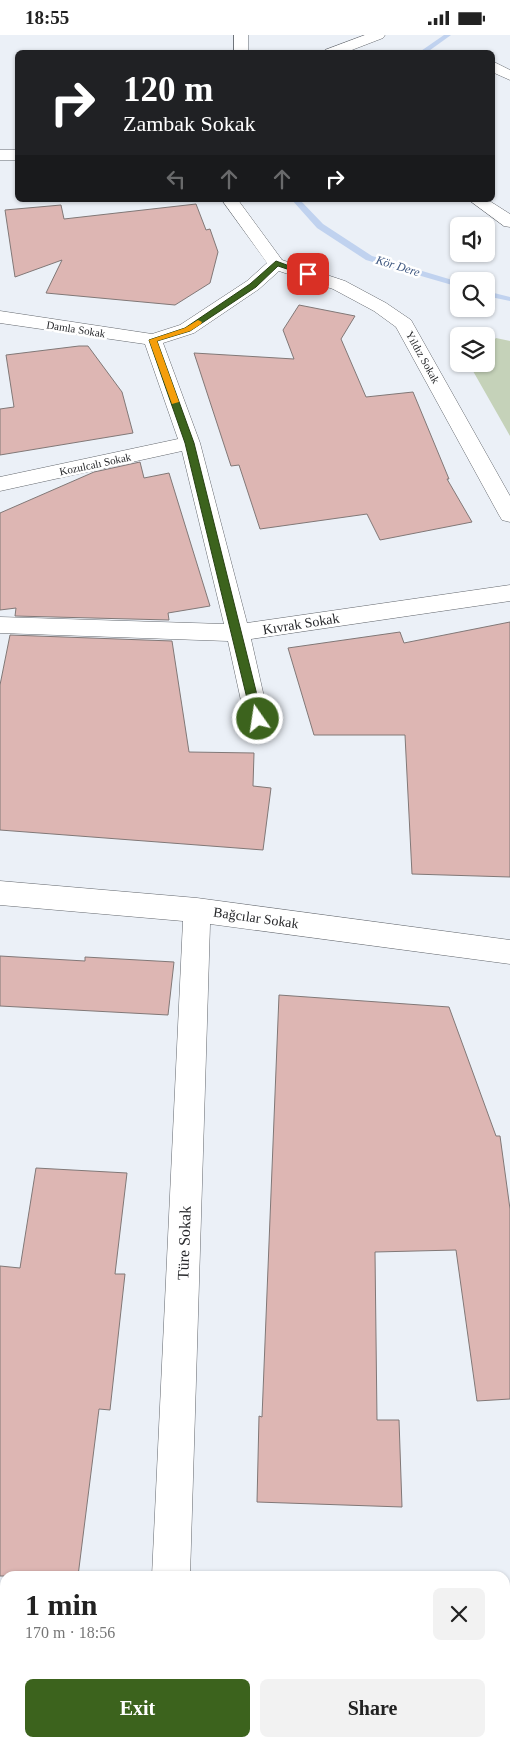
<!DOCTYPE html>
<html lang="en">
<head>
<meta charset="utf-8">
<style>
  :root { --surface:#fff; --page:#f2f2f2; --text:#222; --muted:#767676; --accent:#3c631d }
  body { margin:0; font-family:Georgia,serif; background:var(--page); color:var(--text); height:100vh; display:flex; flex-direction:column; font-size:19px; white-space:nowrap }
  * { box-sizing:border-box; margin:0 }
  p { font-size:16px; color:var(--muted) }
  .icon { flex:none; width:28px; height:28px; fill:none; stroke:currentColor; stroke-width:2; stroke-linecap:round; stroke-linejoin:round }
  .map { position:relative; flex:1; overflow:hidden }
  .panel { position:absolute; left:0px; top:1536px; width:510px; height:176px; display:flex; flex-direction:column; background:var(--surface); border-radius:15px 15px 0 0; box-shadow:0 1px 4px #0004 }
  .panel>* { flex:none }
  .guide { position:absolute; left:15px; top:15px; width:480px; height:152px; border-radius:8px; box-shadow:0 1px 4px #0004; background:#202124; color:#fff; overflow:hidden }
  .tools { position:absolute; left:450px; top:182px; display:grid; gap:10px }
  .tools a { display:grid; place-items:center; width:45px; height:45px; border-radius:8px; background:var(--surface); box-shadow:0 1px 4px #0004; font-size:25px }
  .pin { position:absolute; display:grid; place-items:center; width:42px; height:42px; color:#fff; margin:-21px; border-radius:10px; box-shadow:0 2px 8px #0006 }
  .me { position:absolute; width:55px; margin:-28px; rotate:347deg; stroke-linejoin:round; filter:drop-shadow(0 0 4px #0008) }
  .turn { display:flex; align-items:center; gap:18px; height:105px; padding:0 25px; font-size:22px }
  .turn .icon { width:65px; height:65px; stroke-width:2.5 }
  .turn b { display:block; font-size:35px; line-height:42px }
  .lanes { display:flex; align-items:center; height:48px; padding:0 25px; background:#0003; justify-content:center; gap:25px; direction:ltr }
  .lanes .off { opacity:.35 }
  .round { display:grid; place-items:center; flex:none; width:52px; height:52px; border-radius:8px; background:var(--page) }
  .summary { display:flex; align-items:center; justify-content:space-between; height:85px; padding:0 25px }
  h1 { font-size:30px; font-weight:700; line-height:38px }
  .action { display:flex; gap:10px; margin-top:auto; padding:10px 25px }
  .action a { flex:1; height:58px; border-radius:8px; background:var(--accent); color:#fff; font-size:20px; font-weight:700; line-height:58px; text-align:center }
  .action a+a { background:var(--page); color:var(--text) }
  .status { display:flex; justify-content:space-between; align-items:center; height:35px; padding:0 25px; background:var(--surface); direction:ltr }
  .status svg { height:14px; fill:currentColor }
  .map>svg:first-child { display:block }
</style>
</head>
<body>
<div class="status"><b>18:55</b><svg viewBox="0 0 49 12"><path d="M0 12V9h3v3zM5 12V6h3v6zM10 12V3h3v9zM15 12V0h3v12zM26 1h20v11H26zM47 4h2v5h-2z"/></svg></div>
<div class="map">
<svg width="510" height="1712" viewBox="0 0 510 1712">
  <rect width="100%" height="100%" fill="#ebf0f7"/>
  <!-- green -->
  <polygon fill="#c5d2b9" points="496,303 510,306 510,401 469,329 486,329 486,313"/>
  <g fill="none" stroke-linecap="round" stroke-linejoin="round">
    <!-- stream -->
    <g fill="#c0d2ef" fill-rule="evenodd">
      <polygon points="444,0 451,0 426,18 418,18"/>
      <polygon points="292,165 300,165 323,189 372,221 459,247 459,252 366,225 317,193"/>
      <polygon points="486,256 510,262 510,266 486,261"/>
    </g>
  </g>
  <!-- building -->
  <g fill="#ddb6b3" stroke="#817877">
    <polygon points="196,169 206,195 210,194 218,217 210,248 175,270 46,258 62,225 15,242 5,175 61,170 64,184"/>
    <polygon points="299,270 355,281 341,304 366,362 413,357 449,444 447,444 472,487 380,505 367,479 260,494 239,430 231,431 194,318 294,324 283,295"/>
    <polygon points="79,311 88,311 122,357 133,398 0,420 0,374 14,372 6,320"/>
    <polygon points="140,427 144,443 169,438 210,571 168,578 169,585 15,581 16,573 0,575 0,478 94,437"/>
    <polygon points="510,587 510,842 412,839 405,700 314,700 288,613 400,597 404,608"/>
    <polygon points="10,600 172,606 189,717 254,718 253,751 271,753 263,815 0,795 0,650"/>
    <polygon points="0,921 85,926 85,922 174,927 168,980 0,971"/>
    <polygon points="279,960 449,972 496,1101 500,1101 510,1174 510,1364 477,1366 456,1215 375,1217 377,1385 399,1385 402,1472 257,1467 259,1381 262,1382"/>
    <polygon points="36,1133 127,1138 115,1239 125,1239 110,1375 99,1374 78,1541 0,1541 0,1231 20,1233"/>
  </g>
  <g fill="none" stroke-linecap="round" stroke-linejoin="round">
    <defs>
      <g id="minor">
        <rect x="234" y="0" width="14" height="18"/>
        <polygon points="365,0 385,0 383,3 344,18 323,18 325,15"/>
        <polygon points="492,26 510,35 510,45 492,37"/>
        <rect x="0" y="115" width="18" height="10"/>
        <polygon points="222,165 238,165 282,225 345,246 386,268 411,285 510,461 510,487 502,485 499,480 396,292 374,276 333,254 279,236 259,254 194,298 163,308 200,408 247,588 510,550 510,566 251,604 269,684 266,691 257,693 248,691 245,684 228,606 0,598 0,582 224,589 182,416 0,456 0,442 178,404 145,309 0,288 0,276 152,299 180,290 247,246 267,228"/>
        <polygon points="469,165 488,165 510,179 510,192 504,191"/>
        <polygon points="0,846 197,863 510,905 510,929 210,889 190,1541 152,1541 183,886 0,870"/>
        <rect x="144" y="1708" width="40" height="4"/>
      </g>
    </defs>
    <!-- minor casing -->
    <use href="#minor" stroke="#64686e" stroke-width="1"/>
    <!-- minor -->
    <use href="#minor" fill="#fff" fill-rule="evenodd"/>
  </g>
  <!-- route -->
  <polygon fill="#3c631d" stroke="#274013" points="276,226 311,239 308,241 278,231 256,252 190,296 157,306 194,408 263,684 258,687 252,684 185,408 149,305 185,293 250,249"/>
  <!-- slow -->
  <polygon fill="#f59e0b" points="198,285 202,287 201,289 190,296 157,306 179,367 172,369 149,305 185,293"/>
  <g text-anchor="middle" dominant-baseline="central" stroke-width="5" stroke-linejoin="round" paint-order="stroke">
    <!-- far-street labels -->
    <g font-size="11" fill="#27282b" stroke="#fff">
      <text transform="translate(76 294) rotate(9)">Damla Sokak</text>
      <text transform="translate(423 322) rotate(61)">Yıldız Sokak</text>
      <text transform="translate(95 429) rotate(-12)">Kozulcalı Sokak</text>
    </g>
    <!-- far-water labels -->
    <g font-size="12" font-style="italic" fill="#3e5780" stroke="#fff">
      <text transform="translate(398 231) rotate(17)">Kör Dere</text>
    </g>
    <!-- street labels -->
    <g font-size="14" fill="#27282b" stroke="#fff">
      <text transform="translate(301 589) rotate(-9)">Kıvrak Sokak</text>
      <text transform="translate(256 883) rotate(8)">Bağcılar Sokak</text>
    </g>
    <!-- near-street labels -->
    <g font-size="16" fill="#27282b" stroke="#fff">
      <text transform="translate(184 1208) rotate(-88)">Türe Sokak</text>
    </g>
  </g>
</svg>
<div class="tools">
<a><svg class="icon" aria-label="sound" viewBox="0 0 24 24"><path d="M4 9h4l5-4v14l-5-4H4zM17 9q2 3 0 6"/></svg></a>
<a><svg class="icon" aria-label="search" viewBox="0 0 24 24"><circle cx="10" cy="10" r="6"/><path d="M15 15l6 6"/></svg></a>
<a><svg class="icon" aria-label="layers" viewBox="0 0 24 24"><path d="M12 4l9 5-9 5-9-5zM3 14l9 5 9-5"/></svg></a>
</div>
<div class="pin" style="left:308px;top:239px;background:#d93025"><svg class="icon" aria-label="arrive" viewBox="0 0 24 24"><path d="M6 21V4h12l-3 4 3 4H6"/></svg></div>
<svg class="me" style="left:258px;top:684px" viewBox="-20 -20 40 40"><circle r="17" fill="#3c631d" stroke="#fff" stroke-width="3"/><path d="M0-11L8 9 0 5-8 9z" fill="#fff"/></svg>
<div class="guide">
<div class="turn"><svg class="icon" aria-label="right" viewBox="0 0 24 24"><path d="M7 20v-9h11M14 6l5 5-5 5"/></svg><div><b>120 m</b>Zambak Sokak</div></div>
<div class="lanes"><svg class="icon off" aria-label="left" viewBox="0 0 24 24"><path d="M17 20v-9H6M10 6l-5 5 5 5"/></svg><svg class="icon off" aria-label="ahead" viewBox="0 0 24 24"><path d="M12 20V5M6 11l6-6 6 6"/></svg><svg class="icon off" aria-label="ahead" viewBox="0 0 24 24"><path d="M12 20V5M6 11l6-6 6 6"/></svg><svg class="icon" aria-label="right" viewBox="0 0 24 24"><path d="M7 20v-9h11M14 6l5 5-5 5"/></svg></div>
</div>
<section class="panel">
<div class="summary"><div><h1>1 min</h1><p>170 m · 18:56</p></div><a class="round"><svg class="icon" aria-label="close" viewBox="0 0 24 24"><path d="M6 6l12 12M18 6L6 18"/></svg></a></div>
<div class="action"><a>Exit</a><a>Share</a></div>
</section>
</div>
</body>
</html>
